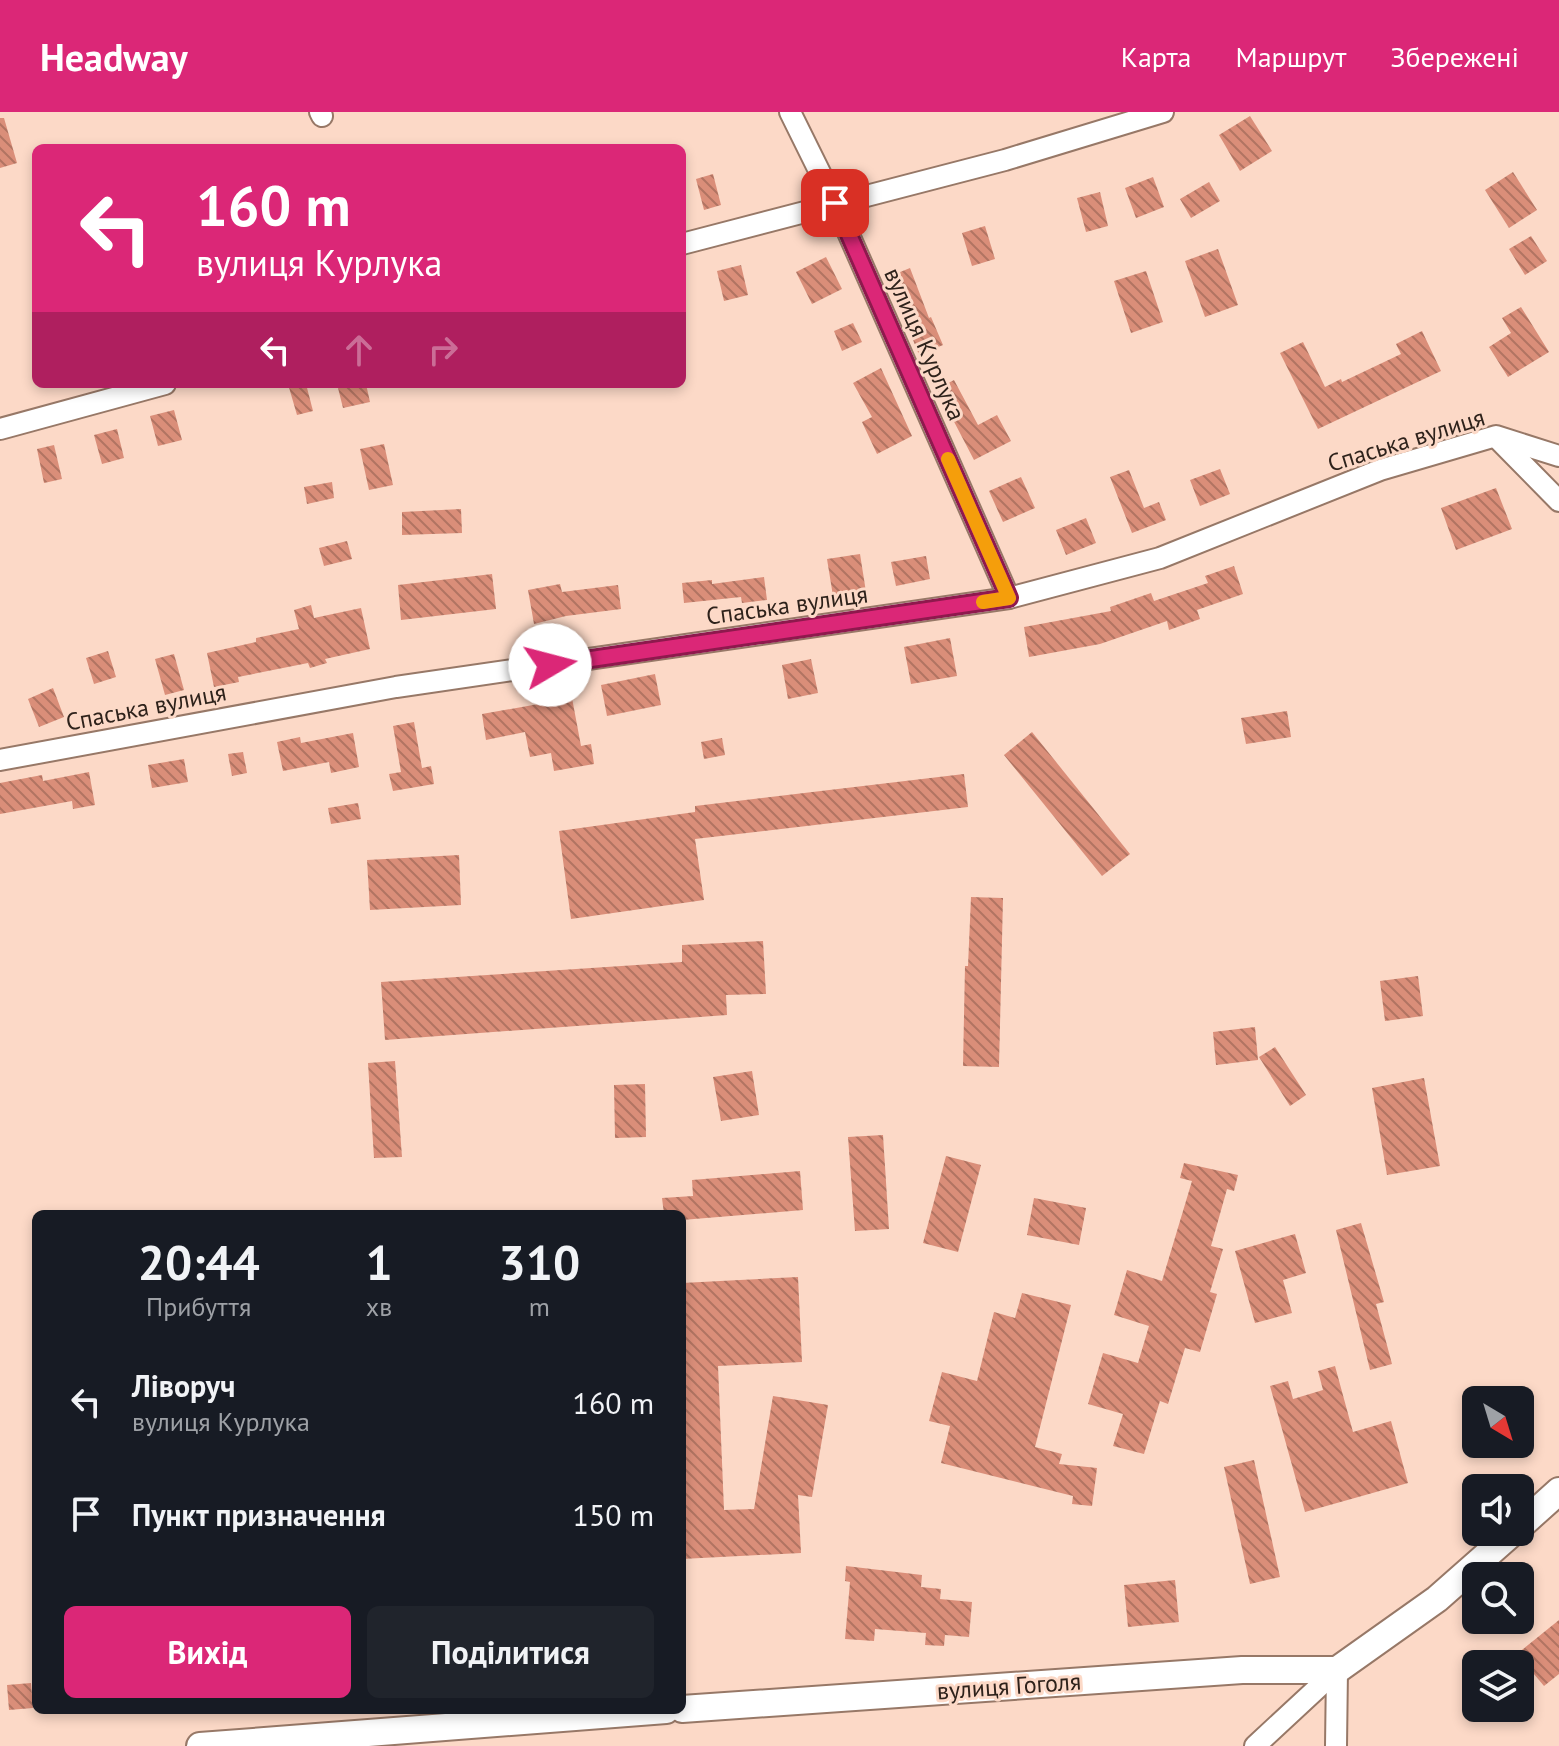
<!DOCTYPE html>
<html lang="uk">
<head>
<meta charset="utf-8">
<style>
  :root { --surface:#171b24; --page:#20242c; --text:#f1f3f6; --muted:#9ea1a6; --accent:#db2777 }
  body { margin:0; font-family:"PT Sans",sans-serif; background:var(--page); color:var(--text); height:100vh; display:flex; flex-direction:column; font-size:30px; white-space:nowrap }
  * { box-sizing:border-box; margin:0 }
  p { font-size:26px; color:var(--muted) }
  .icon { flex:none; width:44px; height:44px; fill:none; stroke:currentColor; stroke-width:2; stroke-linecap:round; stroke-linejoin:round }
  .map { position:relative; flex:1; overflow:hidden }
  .side { position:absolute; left:32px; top:1098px; width:654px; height:504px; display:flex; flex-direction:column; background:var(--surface); border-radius:12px; box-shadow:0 4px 12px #0003 }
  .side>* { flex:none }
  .top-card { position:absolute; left:32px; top:32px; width:654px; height:244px; border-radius:12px; box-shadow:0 4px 12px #0003; background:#db2777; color:#fff; overflow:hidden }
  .needle { width:52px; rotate:142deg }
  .buttons { position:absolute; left:1462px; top:1274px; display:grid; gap:16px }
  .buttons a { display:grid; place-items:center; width:72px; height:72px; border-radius:12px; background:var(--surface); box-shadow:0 4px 12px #0003; font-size:40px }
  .pin { position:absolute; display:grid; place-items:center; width:68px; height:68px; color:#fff; margin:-34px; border-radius:16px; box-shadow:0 4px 12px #0006 }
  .me { position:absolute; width:88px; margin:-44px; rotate:82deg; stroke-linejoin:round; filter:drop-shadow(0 0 6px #0008) }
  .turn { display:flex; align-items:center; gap:28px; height:168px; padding:0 32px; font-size:36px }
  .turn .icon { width:104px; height:104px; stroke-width:2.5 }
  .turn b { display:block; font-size:56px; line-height:68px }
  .lanes { display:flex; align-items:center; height:76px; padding:0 32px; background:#0003; justify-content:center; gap:40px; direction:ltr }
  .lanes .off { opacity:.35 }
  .eta { display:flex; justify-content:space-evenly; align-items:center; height:136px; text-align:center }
  .eta b { font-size:48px; font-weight:700; line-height:56px }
  .button { display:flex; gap:16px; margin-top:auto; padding:16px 32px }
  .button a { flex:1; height:92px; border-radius:12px; background:var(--accent); color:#fff; font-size:32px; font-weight:700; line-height:92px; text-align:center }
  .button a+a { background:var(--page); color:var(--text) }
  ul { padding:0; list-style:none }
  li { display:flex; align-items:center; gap:24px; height:112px; padding:0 32px }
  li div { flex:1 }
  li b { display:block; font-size:30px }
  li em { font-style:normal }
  header { display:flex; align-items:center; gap:48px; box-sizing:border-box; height:112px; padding:0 40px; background:var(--accent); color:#fff }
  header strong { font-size:38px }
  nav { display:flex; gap:44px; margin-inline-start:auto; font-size:28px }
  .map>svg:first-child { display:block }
</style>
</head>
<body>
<header>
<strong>Headway</strong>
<nav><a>Карта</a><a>Маршрут</a><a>Збережені</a></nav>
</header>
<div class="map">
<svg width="1559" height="1634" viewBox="0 0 1559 1634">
  <defs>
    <pattern id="building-back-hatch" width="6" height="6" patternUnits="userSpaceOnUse" patternTransform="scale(2)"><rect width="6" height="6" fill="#da8e79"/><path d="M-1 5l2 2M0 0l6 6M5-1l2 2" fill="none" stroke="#b17462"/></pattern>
  </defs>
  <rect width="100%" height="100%" fill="#fcd9c7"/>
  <!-- building -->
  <g fill="url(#building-back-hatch)">
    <polygon points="1250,4 1272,39 1240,59 1219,23"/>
    <polygon points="0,6 4,6 17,51 0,56"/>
    <polygon points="1513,60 1537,98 1509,116 1485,78"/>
    <polygon points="713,62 721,93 704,98 696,67"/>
    <polygon points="1153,65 1164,95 1136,106 1125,76"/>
    <polygon points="1209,70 1220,89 1191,106 1180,87"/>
    <polygon points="1100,80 1108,114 1086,120 1077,86"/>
    <polygon points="985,114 995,147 972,154 962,121"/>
    <polygon points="1531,124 1547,149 1525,163 1509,137"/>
    <polygon points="1218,137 1238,193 1205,205 1185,149"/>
    <polygon points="826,145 842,177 812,192 796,160"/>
    <polygon points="741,153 748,183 724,189 717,159"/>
    <polygon points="910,156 929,206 931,205 943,233 919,243 888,165"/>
    <polygon points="1146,159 1163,210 1131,221 1114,169"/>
    <polygon points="1521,195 1549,240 1508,265 1489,235 1511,221 1502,206"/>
    <polygon points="853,211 862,230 842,239 834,219"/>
    <polygon points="1422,219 1441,259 1318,317 1280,241 1303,230 1325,275 1341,267 1342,270 1401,242 1396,232"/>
    <polygon points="881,256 912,324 877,342 862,310 872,305 853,271"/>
    <polygon points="954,268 978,313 997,303 1011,329 974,348 937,277"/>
    <polygon points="288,272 306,272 313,299 297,303"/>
    <polygon points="337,272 366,272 370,290 343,296"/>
    <polygon points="174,298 182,328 158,334 150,304"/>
    <polygon points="117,317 124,346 102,352 94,323"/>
    <polygon points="384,332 393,373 369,378 360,337"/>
    <polygon points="54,333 62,367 44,371 37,337"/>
    <polygon points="1220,357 1230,382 1200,394 1190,368"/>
    <polygon points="1129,358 1144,396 1159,390 1166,408 1132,421 1110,365"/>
    <polygon points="1021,365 1035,396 1003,410 989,379"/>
    <polygon points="332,370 334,386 307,392 304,375"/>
    <polygon points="1496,376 1512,417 1456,438 1441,396"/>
    <polygon points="461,397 462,421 402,423 402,400"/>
    <polygon points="1086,406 1096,431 1066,443 1056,418"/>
    <polygon points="347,429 352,447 324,454 319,436"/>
    <polygon points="860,442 866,480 833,484 827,447"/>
    <polygon points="926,444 930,467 896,474 891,450"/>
    <polygon points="1234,454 1243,482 1197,498 1200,507 1169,518 1167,509 1100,532 1029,545 1024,515 1111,499 1110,495 1151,481 1154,489 1208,471 1205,464"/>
    <polygon points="492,462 496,497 401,508 398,473"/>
    <polygon points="764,465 767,488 742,491 741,485 684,491 682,471 712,468 712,472"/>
    <polygon points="560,472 562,480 618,473 621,497 566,504 534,512 528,478"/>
    <polygon points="311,493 314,506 361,496 370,537 325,547 327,551 310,556 308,551 238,565 239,570 214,575 207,541 256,530 256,526 299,517 294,498"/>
    <polygon points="950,526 957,564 911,572 904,535"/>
    <polygon points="108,539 116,565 94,572 86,546"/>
    <polygon points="174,542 184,578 165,583 155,547"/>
    <polygon points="811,547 818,581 788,587 782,553"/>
    <polygon points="655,562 661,593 607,604 601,573"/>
    <polygon points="53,576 64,605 39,615 28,587"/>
    <polygon points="572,586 581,634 591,632 594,652 554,659 551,641 530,645 525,620 486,628 482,602"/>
    <polygon points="1287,599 1291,625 1246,632 1241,606"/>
    <polygon points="414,610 422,656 431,654 434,672 393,679 389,662 401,660 393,614"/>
    <polygon points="1032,620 1130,742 1102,764 1004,643"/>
    <polygon points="353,621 359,655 331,661 329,650 283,659 277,630 300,625 301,631"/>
    <polygon points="722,626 725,643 704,647 701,630"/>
    <polygon points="243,640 247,661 232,664 228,642"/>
    <polygon points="184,647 188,670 152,676 148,653"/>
    <polygon points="89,660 95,693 73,697 72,689 0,702 0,671 42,663 43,669"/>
    <polygon points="964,662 968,695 695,727 704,788 571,807 559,719 695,700 695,694"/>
    <polygon points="358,691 361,707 331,712 328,696"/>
    <polygon points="459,743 461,793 370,798 367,748"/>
    <polygon points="971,785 1003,786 999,955 963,954 965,854 968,854"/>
    <polygon points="763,829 766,882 726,883 727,903 385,928 381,870 682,850 682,833"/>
    <polygon points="1418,864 1423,904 1385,909 1380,869"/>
    <polygon points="1255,915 1258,948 1216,953 1213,920"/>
    <polygon points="1275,935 1306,983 1290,994 1259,945"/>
    <polygon points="395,949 402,1045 374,1046 368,951"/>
    <polygon points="752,959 759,1003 721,1009 713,965"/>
    <polygon points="1424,966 1440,1054 1387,1063 1372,976"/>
    <polygon points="645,972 646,1025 615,1026 614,973"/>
    <polygon points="883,1023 889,1117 855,1119 848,1025"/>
    <polygon points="946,1044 981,1053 958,1140 923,1131"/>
    <polygon points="1184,1051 1238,1063 1234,1079 1227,1077 1211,1134 1223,1137 1210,1180 1217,1182 1200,1240 1185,1236 1168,1292 1160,1289 1144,1342 1113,1334 1123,1302 1088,1292 1103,1241 1138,1251 1149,1214 1114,1203 1127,1158 1162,1169 1192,1069 1180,1066"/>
    <polygon points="800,1059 803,1098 682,1108 682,1102 664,1102 662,1086 693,1084 692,1068"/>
    <polygon points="1034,1086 1086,1096 1079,1133 1027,1123"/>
    <polygon points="1361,1111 1384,1190 1376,1192 1392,1252 1370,1258 1336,1118"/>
    <polygon points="1295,1122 1306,1161 1283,1168 1292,1201 1255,1211 1235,1139"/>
    <polygon points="798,1165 802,1250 718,1254 724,1398 754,1397 773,1284 828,1293 812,1385 798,1383 801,1441 682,1447 682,1171"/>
    <polygon points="1022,1181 1071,1193 1035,1335 1062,1342 1059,1352 1097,1356 1092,1394 1072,1392 1073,1384 941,1351 950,1314 929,1309 942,1260 977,1269 994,1200 1015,1206"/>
    <polygon points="1335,1254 1353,1320 1391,1309 1408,1371 1305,1400 1270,1274 1288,1269 1293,1287 1323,1278 1318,1259"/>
    <polygon points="1254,1348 1280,1465 1250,1472 1224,1355"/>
    <polygon points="846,1454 922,1463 921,1475 941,1477 940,1487 972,1490 969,1525 945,1523 944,1534 925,1533 926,1521 875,1517 874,1529 845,1527 850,1470 845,1469"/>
    <polygon points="1175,1468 1179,1510 1128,1515 1124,1473"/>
    <polygon points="1559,1508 1559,1562 1544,1574 1517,1542"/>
    <polygon points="31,1571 33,1596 9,1598 7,1573"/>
  </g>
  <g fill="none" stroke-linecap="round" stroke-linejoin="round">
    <defs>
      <g id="minor">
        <polyline points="320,0 322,4"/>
        <polyline points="790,0 835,91 1009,486"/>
        <polyline points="682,132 1005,48 1163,0"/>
        <polyline points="0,317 165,272"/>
        <polyline points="1498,327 1559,389"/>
        <polyline points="0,648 396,575 1009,486 1160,446 1380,358 1496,324 1559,344"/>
        <polyline points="1255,1634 1337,1558"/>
        <polyline points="1336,1634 1337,1558"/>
      </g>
      <g id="major">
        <polyline points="1520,1414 1559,1379"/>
        <polyline points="682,1597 1242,1558 1337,1558 1437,1487 1513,1420"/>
        <polyline points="200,1634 666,1598"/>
      </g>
    </defs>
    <!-- minor casing -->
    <use href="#minor" stroke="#977867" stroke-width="24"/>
    <!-- major casing -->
    <use href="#major" stroke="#977867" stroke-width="30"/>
    <!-- minor -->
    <use href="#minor" stroke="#fff" stroke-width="20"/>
    <!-- major -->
    <use href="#major" stroke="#fff" stroke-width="26"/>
  </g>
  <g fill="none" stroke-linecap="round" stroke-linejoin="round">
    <defs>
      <polyline id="route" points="550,553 1009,486 835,91"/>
    </defs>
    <!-- route casing -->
    <use href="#route" stroke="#8e194d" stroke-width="20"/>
    <!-- route -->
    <use href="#route" stroke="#db2777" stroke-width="14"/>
    <!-- slow -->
    <polyline stroke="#f59e0b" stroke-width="14" points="948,347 1009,486 983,490"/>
  </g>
  <g text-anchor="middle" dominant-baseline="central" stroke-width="6" stroke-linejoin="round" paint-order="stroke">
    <!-- street labels -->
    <g font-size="24" fill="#2e221b" stroke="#fcd9c7">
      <text transform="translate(925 232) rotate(66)">вулиця Курлука</text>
      <text transform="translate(1406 328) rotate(-17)">Спаська вулиця</text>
      <text transform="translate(787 493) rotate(-8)">Спаська вулиця</text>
      <text transform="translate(146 595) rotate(-11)">Спаська вулиця</text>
      <text transform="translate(1009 1574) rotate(-4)">вулиця Гоголя</text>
    </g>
  </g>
</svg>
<div class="buttons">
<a><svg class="needle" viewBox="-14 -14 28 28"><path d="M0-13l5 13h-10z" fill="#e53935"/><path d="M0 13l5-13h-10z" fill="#9ea1a6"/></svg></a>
<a><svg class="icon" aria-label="sound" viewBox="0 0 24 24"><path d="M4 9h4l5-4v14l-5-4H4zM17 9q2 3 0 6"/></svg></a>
<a><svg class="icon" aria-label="search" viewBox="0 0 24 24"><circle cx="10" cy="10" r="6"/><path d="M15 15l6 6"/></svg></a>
<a><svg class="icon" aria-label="layers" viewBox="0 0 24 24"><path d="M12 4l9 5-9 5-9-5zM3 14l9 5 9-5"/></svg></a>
</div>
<div class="pin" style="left:835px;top:91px;background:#d93025"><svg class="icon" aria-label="arrive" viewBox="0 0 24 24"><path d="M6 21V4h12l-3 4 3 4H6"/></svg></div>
<svg class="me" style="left:550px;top:553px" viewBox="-20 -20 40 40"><circle r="19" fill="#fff"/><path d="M0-13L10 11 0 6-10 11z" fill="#db2777"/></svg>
<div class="top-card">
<div class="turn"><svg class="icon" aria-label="left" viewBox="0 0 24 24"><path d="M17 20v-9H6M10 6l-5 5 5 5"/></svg><div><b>160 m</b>вулиця Курлука</div></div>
<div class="lanes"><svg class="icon" aria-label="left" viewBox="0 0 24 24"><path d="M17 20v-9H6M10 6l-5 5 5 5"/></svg><svg class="icon off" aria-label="ahead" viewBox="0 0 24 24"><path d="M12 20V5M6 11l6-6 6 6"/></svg><svg class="icon off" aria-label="right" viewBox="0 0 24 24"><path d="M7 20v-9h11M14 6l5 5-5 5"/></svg></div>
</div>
<section class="side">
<div class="eta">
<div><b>20:44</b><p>Прибуття</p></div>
<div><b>1</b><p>хв</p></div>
<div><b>310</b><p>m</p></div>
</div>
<ul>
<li><svg class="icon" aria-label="left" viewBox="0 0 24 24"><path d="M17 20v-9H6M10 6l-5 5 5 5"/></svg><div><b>Ліворуч</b><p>вулиця Курлука</p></div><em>160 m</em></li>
<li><svg class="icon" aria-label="arrive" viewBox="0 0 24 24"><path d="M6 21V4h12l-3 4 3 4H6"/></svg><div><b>Пункт призначення</b></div><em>150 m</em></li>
</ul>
<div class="button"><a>Вихід</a><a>Поділитися</a></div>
</section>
</div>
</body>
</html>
